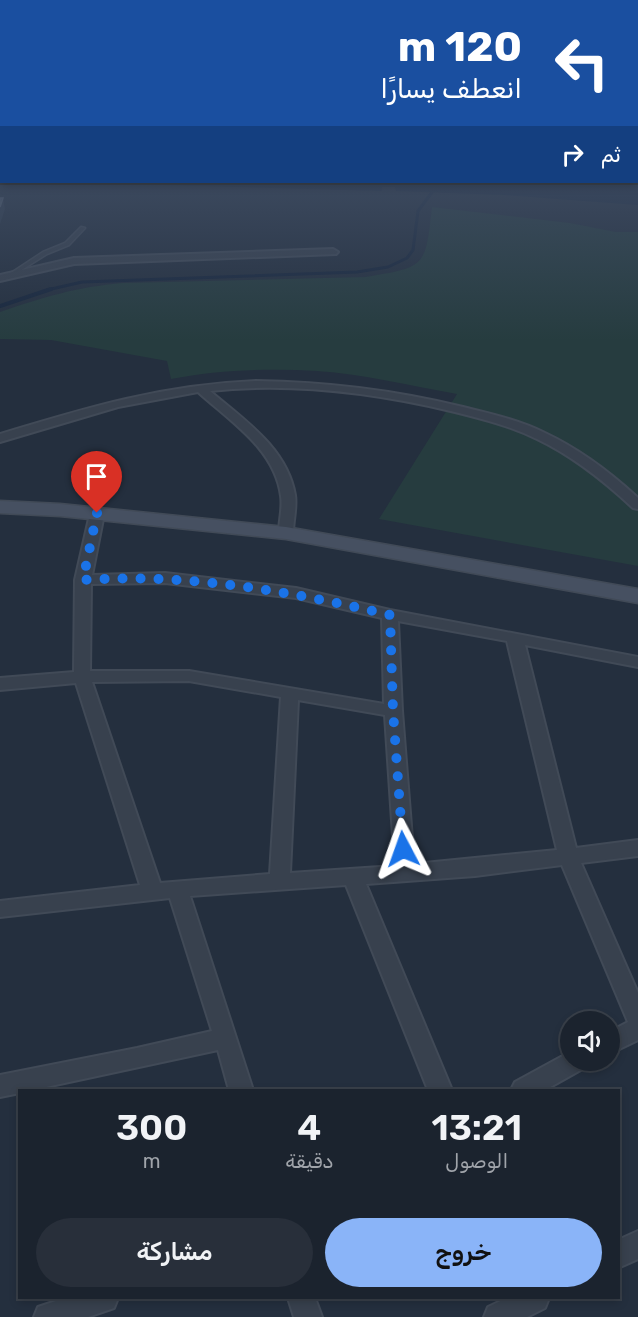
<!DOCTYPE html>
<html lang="ar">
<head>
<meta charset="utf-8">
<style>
  :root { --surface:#1b232e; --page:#282f3a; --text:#f1f3f6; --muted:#a0a4aa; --line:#39404a; --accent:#8ab4f8 }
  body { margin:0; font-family:Rubik,"Noto Naskh Arabic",sans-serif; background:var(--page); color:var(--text); direction:rtl; height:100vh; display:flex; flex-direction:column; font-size:22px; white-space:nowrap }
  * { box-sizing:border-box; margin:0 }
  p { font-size:20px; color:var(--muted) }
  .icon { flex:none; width:33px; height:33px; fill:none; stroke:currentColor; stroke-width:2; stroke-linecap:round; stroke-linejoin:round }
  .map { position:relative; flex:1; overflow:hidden; direction:ltr }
  .sheet { position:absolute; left:18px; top:1089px; width:602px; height:210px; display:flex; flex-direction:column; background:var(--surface); border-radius:0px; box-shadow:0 3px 9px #0003,0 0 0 2px var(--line); direction:rtl }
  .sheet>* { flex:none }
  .guide { position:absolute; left:0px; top:0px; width:639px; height:183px; box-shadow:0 3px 9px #0003,0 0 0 2px var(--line); direction:rtl; background:#1a4fa0; color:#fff; overflow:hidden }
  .tools { position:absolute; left:560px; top:1011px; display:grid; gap:12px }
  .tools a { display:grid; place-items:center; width:60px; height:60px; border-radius:50%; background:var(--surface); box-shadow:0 3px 9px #0003,0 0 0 2px var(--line); font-size:30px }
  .pin { position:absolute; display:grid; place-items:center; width:51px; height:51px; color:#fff; margin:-62px -26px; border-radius:50% 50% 50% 0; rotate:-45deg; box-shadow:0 0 6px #0007 }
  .pin .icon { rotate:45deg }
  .me { position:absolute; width:66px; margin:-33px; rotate:356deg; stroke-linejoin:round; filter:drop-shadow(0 0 4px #0008) }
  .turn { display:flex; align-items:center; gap:21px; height:126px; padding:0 18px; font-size:27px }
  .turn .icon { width:78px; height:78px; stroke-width:2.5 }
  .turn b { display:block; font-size:42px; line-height:51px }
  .then { display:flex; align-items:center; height:57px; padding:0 18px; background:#0003; gap:12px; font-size:22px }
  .eta { display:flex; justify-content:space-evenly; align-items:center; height:102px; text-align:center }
  .eta b { font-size:36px; font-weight:600; line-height:42px }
  .cta { display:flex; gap:12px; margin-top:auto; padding:12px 18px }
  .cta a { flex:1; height:69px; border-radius:36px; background:var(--accent); color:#111; font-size:24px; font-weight:600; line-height:69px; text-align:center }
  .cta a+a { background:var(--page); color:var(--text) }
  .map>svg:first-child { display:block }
</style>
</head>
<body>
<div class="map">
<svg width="638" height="1317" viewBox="0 0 638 1317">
  <rect width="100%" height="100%" fill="#242f3e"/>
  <!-- green -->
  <path fill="#263c3f" d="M 432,207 L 570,223 L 616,232 L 638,232 L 638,566 L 379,519 L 457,394 C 411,386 364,374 317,371 C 268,368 218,370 171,379 L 167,361 L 51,340 L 0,339 L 0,312 C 44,297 76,287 123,283 L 365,277 C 427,267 425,267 432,207 Z"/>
  <!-- water -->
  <polygon fill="#17263c" points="638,157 638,205 505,195 396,191 395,187 382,187 382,191 52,182 638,182"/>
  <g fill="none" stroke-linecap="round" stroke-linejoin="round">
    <!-- stream-far1 -->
    <polyline stroke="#17263c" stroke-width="3" points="47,290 82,282 357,272 388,267 407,258 413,250 418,211 433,191"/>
    <!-- stream -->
    <polyline stroke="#17263c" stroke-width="4" points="0,306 51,289"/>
    <defs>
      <polygon id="lane" points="81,227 85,228 69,245 47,254 12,276 8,275 43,252 65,243"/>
      <g id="street">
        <polygon points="333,249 338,252 336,254 74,264 0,281 0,275 74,258"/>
        <path d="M 256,381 C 326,382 394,390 463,407 C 491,414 519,420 545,433 C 579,449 610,472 638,498 L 638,509 L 633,508 C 604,481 573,456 537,439 C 511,426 483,419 455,412 C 376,393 292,382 210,391 C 244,420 287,448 295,495 C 297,507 293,521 293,533 L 286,537 L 279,533 C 279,521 283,508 281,496 C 275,449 230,421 198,392 L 118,407 L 0,442 L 0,434 C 89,407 162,385 256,381 Z"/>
        <path d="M 97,510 L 104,514 L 92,575 L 165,573 L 296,588 L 390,610 L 638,657 L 638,667 L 525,645 L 576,848 L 638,840 L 638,856 L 581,863 L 638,993 L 638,1040 L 609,1054 L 609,1032 L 628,1022 L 562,865 L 475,876 L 366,884 L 452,1090 L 428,1090 L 346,885 L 190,896 L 253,1090 L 229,1090 L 218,1050 L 32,1090 L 20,1090 L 20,1093 L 0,1097 L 0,1075 L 137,1048 L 212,1031 L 170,898 L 0,917 L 0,901 L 140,885 L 76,683 L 0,690 L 0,678 L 74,672 L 75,580 L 90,514 ZM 165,583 L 296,598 L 382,618 L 384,704 L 189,671 L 90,671 L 91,584 ZM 398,621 L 507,641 L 557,850 L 414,864 L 402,711 ZM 189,681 L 281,697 L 270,874 L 160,883 L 92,682 ZM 298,700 L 385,715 L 395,866 L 290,873 Z"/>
        <polygon points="570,1052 570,1060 589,1060 586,1067 545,1090 511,1090 515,1082"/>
        <polygon points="638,1231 638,1259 618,1268 618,1240"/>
        <polygon points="65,1298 118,1298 114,1308 88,1317 34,1317 38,1307"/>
        <polygon points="288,1298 315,1298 322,1317 294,1317"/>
        <polygon points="507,1298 549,1298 545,1308 527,1317 484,1317 488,1307"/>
      </g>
      <polygon id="secondary" points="0,501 60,504 286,527 638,589 638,603 286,539 60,516 0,513"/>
    </defs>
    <!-- lane casing -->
    <use href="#lane" stroke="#414a57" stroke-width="3"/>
    <!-- street casing -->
    <use href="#street" stroke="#414a57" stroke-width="4"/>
    <!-- secondary casing -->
    <use href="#secondary" stroke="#414a57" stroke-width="3"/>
    <!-- lane -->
    <use href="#lane" fill="#38414e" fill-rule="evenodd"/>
    <!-- street -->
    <use href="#street" fill="#38414e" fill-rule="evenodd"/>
    <!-- secondary -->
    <use href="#secondary" fill="#465061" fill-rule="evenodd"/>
  </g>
  <!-- shaded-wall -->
  <polygon fill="#2f3b4b" points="3,198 5,209 0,224 0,207"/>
  <!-- building -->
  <polygon fill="#4b5868" stroke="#5c6777" stroke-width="1.5" points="0,198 3,198 0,207"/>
  <!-- sky -->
  <linearGradient id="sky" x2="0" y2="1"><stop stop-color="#141a22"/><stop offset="0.46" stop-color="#3f4d63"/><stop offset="1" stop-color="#3f4d63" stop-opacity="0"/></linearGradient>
  <rect width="638" height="341" fill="url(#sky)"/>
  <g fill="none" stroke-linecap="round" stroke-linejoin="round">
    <!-- route -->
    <path stroke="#1a73e8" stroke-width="10" stroke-dasharray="0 18" d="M 97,513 L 83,580 C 188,573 288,591 390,615 L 393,711 L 403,849"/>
  </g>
</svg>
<div class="tools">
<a><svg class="icon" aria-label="sound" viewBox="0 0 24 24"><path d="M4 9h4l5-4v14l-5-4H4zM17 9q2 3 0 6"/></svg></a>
</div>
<div class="pin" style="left:97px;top:513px;background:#d93025"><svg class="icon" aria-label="arrive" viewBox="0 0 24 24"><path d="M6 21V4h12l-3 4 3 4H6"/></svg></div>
<svg class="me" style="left:403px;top:849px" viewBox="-20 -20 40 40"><path d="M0-17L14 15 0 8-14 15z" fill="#1a73e8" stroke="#fff" stroke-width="4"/></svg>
<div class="guide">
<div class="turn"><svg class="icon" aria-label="left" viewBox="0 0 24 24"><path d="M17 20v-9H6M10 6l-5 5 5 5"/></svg><div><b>120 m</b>انعطف يسارًا</div></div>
<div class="then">ثم<svg class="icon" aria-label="right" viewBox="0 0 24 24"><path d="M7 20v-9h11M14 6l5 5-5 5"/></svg></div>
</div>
<section class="sheet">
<div class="eta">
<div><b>13:21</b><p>الوصول</p></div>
<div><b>4</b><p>دقيقة</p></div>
<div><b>300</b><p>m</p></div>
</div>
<div class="cta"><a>خروج</a><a>مشاركة</a></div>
</section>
</div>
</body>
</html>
